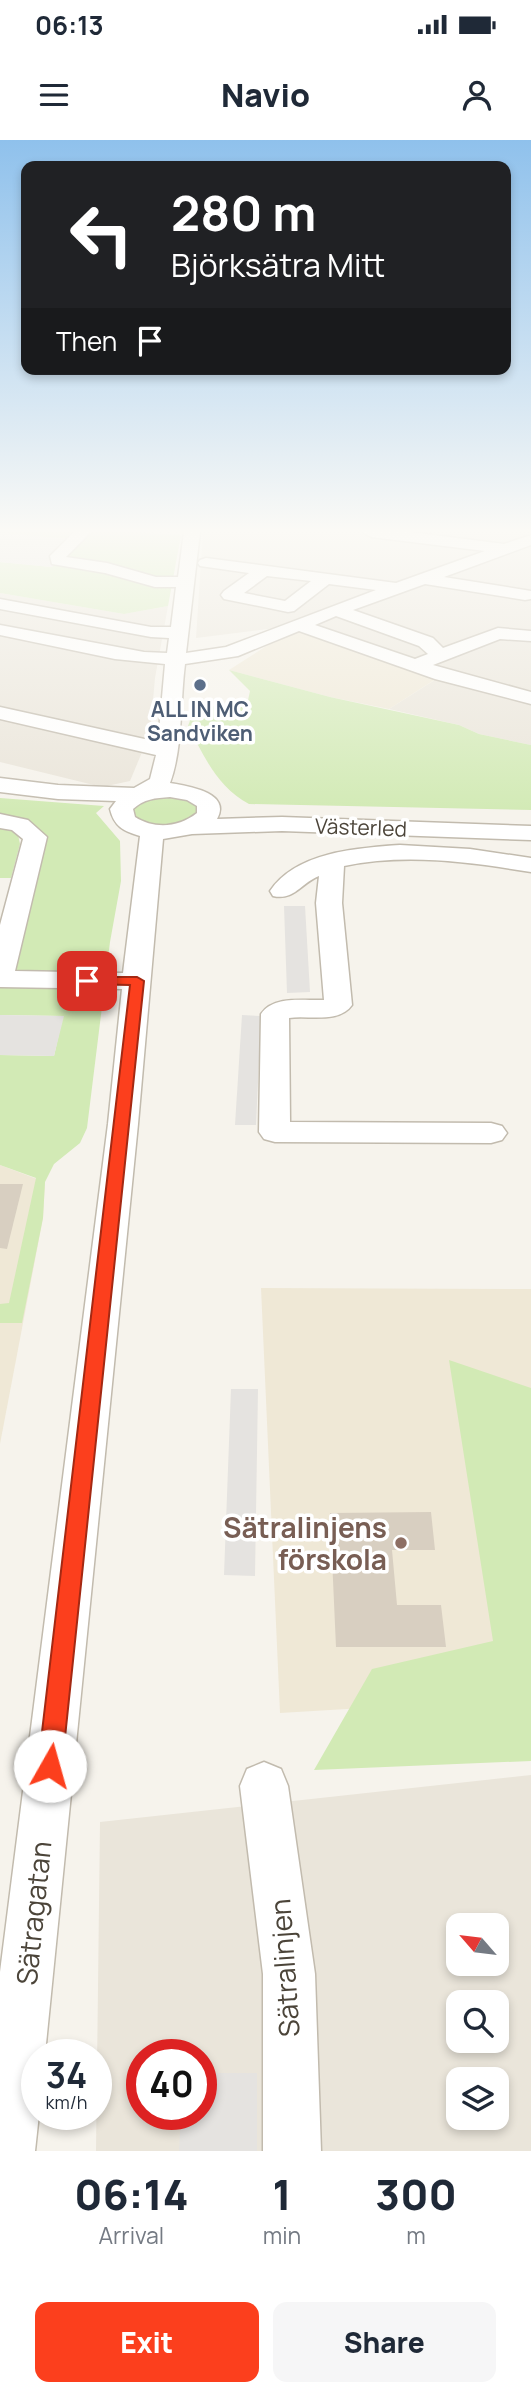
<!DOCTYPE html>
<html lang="en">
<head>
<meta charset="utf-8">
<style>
  :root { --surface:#fff; --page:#f6f6f7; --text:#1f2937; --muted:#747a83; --accent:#fc3f1d }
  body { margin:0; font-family:Manrope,sans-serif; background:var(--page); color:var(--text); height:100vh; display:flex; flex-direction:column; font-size:26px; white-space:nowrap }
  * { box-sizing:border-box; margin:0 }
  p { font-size:23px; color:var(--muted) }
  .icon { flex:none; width:38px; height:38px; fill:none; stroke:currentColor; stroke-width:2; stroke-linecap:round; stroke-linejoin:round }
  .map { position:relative; height:2011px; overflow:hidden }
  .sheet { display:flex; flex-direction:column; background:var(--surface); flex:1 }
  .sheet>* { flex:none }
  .banner { position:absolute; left:21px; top:21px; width:490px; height:214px; border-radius:14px; box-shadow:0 4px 10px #0003; background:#202124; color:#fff; overflow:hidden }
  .needle { width:46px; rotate:298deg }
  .tools { position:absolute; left:446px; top:1773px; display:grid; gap:14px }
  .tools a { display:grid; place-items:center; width:63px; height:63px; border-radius:14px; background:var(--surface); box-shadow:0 4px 10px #0003; font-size:35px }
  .speed { position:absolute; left:21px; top:1899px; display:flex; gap:14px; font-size:35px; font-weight:700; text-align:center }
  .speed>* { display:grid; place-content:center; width:91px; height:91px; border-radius:50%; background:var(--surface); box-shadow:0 4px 10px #0003; line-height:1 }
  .speed small { font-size:18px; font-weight:400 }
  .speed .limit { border:10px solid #d22; background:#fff; color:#111 }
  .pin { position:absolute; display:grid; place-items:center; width:60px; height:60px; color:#fff; margin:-30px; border-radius:14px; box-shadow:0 4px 10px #0006 }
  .me { position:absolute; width:77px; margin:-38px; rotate:7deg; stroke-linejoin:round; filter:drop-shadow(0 0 5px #0008) }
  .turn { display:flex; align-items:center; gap:24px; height:147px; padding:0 35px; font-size:32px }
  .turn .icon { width:91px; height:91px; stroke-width:2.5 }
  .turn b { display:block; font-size:49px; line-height:60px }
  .then { display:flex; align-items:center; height:66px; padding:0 35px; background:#0003; gap:14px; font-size:26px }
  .eta { display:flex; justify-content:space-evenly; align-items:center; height:119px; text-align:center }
  .eta b { font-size:42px; font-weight:800; line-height:49px }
  .action { display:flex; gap:14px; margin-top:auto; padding:14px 35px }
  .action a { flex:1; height:80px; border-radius:14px; background:var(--accent); color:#fff; font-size:28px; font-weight:800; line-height:80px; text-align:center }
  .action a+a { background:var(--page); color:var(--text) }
  .status { display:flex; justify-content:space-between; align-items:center; height:49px; padding:0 35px; background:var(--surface); direction:ltr }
  .status svg { height:19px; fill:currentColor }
  header { display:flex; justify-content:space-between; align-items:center; height:91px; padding:0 35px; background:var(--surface); font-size:32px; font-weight:800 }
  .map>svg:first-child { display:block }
</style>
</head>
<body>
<div class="status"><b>06:13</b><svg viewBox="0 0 49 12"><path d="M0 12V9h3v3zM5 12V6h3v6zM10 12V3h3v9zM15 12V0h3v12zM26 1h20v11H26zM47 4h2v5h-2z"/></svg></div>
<header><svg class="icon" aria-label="menu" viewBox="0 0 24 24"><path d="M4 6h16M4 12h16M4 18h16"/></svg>Navio<svg class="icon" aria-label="person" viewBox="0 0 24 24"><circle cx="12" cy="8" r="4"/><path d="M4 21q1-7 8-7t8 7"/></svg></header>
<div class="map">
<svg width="531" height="2011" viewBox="0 0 531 2011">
  <rect width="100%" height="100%" fill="#f6f3ec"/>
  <!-- residential -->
  <g fill="#eae5da" fill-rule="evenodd">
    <polygon points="203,392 531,392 531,605 479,594 459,585 389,569 441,536 300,485 196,498"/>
    <polygon points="0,453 124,474 168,466 155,538 150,593 130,641 102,647 0,622"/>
    <path d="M 531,1635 L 531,2011 L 96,2011 L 100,1682 ZM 458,1785 L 497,1785 L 497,1824 L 458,1824 ZM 458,1862 L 497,1862 L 497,1900 L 458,1900 ZM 142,1914 L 201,1914 L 201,1974 L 142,1974 ZM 458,1939 L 497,1939 L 497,1978 L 458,1978 Z"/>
  </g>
  <!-- education -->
  <g fill="#efe8d6">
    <polygon points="299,485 442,535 389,569 330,557 229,530"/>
    <polygon points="0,1025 45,1042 43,1078 0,1304"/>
    <polygon points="261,1148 531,1149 531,1558 280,1573"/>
  </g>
  <!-- green -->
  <g fill="#d2eab5">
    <polygon points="0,392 132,392 181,395 168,466 124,474 0,453 0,422 52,427"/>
    <path d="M 229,530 L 330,557 L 459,585 L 479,594 L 531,605 L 531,670 L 249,664 C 217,647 204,616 188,586 L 195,567 L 247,565 L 250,551 Z"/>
    <polygon points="186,652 208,675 152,691 121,669 125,664"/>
    <polygon points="0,658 104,666 96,673 120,701 121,741 110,802 87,988 80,1003 54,1024 45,1042 43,1078 22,1183 0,1183 0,1164 9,1163 36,1038 0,1025 0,915 54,916 63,876 0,875 0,836 39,698 0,681"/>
    <polygon points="0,685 17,690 20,704 11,738 0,738"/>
    <polygon points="449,1220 531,1248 531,1621 314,1630 372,1529 493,1501"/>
  </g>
  <!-- parking -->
  <g fill="#e5e3e0">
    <polygon points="0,393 83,400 52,427 0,422"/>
    <polygon points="284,766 305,766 310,852 287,853"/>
    <polygon points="0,875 64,876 54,916 0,915"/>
    <polygon points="242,875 261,876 256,985 235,985"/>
    <polygon points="231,1249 258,1249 255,1436 224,1435"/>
    <polygon points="201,1933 257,1933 257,2011 179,2011 181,1974 201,1974"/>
  </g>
  <!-- building -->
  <g fill="#d8cfc1">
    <polygon points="0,1044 23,1044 7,1109 0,1108"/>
    <polygon points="431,1372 435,1410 392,1410 397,1465 441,1465 446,1507 336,1507 330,1373"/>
  </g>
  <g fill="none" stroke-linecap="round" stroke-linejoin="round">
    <defs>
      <g id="minor">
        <path d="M 74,392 L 91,392 L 66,417 L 107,423 L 156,437 L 178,437 L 184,392 L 200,392 L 186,513 L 226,507 L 376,450 L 329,444 L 294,471 L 288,472 L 224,459 L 221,455 L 224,451 L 249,433 L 200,426 L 198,423 L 200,420 L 206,418 L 396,443 L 485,411 L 371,397 L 363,392 L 410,392 L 504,404 L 531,395 L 531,405 L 444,437 L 525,450 L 531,451 L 531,459 L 525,460 L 425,444 L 353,470 L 433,498 L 443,508 L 498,488 L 531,491 L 531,501 L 500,499 L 433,525 L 531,552 L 531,564 L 435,539 L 299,491 L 238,516 L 185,524 C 180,562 183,608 170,643 C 187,646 232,652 217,679 L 282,677 L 531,686 L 531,700 L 282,691 L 192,694 L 163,699 L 138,984 L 45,1914 L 37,1914 L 39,1974 L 35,2011 L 0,2011 L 0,1832 L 108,984 L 122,849 L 0,847 L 0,785 L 23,699 L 12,690 L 0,688 L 0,674 L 28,680 L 47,697 L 15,831 L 123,833 L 140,696 C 123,691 114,686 110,669 L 116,661 L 58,659 L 0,652 L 0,638 L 58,645 L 134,648 L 150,639 L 156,615 L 0,579 L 0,567 L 158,602 L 165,524 L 115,519 L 0,495 L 0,485 L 144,512 L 167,513 L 169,498 L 151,497 L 0,469 L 0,459 L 151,487 L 171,487 L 176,447 L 155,447 L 105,433 L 52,424 L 50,416 ZM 267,436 L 311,441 L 285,461 L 244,453 ZM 336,476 L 419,506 L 428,514 L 415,519 L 315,485 ZM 170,657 L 187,660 L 197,666 L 197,673 C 178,688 154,689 135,677 L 133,669 C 144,659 155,658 170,657 Z"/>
        <path d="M 400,705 L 470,709 L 531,718 L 531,732 C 469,722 406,713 344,726 L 342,763 L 352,865 C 339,884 308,875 289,878 L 290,982 L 491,983 L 502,986 L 507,993 L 502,1000 L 491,1003 L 275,1002 L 264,999 L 259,992 L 261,874 C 274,855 304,861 324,860 L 316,763 L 319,736 C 301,743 294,761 273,756 L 270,751 C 296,712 357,708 400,705 Z"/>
        <polygon points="264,1622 281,1629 288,1646 315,1834 321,2011 263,2011 263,1834 240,1646 247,1629"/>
      </g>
    </defs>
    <!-- minor casing -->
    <use href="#minor" stroke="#c2bbae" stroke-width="3"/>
    <!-- minor -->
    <use href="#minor" fill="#fff" fill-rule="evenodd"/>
  </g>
  <!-- sky -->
  <linearGradient id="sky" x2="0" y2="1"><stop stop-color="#8fc1ec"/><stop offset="0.58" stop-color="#fbfaf6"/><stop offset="1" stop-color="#fbfaf6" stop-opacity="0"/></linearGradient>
  <rect width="531" height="674" fill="url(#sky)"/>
  <!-- route -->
  <polygon fill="#fc3f1d" stroke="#a42913" stroke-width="2" points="87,837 137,837 144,841 62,1626 58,1634 50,1637 41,1634 38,1626 130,845 82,844 82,838"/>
  <!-- markers -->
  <circle fill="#5c6f8a" stroke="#fff" stroke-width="2.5" cx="200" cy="545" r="7"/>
  <circle fill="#8d6e63" stroke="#fff" stroke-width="2.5" cx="401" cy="1403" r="7"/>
  <g text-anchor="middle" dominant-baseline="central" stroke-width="7" stroke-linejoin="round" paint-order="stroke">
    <!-- far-service labels -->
    <g font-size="21" font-weight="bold" fill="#4e5e75" stroke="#fff">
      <text x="200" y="569">ALL IN MC<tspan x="200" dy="24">Sandviken</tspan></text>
    </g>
    <!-- far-street labels -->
    <g font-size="21" fill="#4b4439" stroke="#fff">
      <text transform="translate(361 687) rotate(2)">Västerled</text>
    </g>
    <!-- near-education labels -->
    <g font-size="28" font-weight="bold" fill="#785e54" stroke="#fff" text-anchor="end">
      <text x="387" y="1387">Sätralinjens<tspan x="387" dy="32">förskola</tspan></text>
    </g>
    <!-- near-street labels -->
    <g font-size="28" fill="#4b4439" stroke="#fff">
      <text transform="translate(33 1773) rotate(-84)">Sätragatan</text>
      <text transform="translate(284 1828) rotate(-94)">Sätralinjen</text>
    </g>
  </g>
</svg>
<div class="tools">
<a><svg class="needle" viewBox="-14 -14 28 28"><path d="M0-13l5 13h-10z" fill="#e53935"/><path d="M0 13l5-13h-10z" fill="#747a83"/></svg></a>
<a><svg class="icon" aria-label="search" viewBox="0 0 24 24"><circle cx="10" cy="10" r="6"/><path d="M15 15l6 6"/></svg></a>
<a><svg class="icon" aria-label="layers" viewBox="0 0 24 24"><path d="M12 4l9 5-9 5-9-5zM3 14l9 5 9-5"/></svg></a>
</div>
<div class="speed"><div>34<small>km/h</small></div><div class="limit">40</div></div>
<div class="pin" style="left:87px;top:841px;background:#d93025"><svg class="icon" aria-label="arrive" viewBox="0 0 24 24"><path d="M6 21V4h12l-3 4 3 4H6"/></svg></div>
<svg class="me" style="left:50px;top:1626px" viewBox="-20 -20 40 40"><circle r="19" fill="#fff"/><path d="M0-13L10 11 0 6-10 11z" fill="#fc3f1d"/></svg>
<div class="banner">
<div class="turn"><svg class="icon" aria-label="left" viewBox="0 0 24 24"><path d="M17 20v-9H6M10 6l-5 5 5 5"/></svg><div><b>280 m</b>Björksätra Mitt</div></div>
<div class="then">Then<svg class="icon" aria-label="arrive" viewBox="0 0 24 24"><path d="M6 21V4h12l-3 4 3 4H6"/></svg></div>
</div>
</div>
<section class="sheet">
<div class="eta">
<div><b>06:14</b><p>Arrival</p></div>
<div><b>1</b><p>min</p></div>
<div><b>300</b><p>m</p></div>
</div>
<div class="action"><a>Exit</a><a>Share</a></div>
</section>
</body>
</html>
